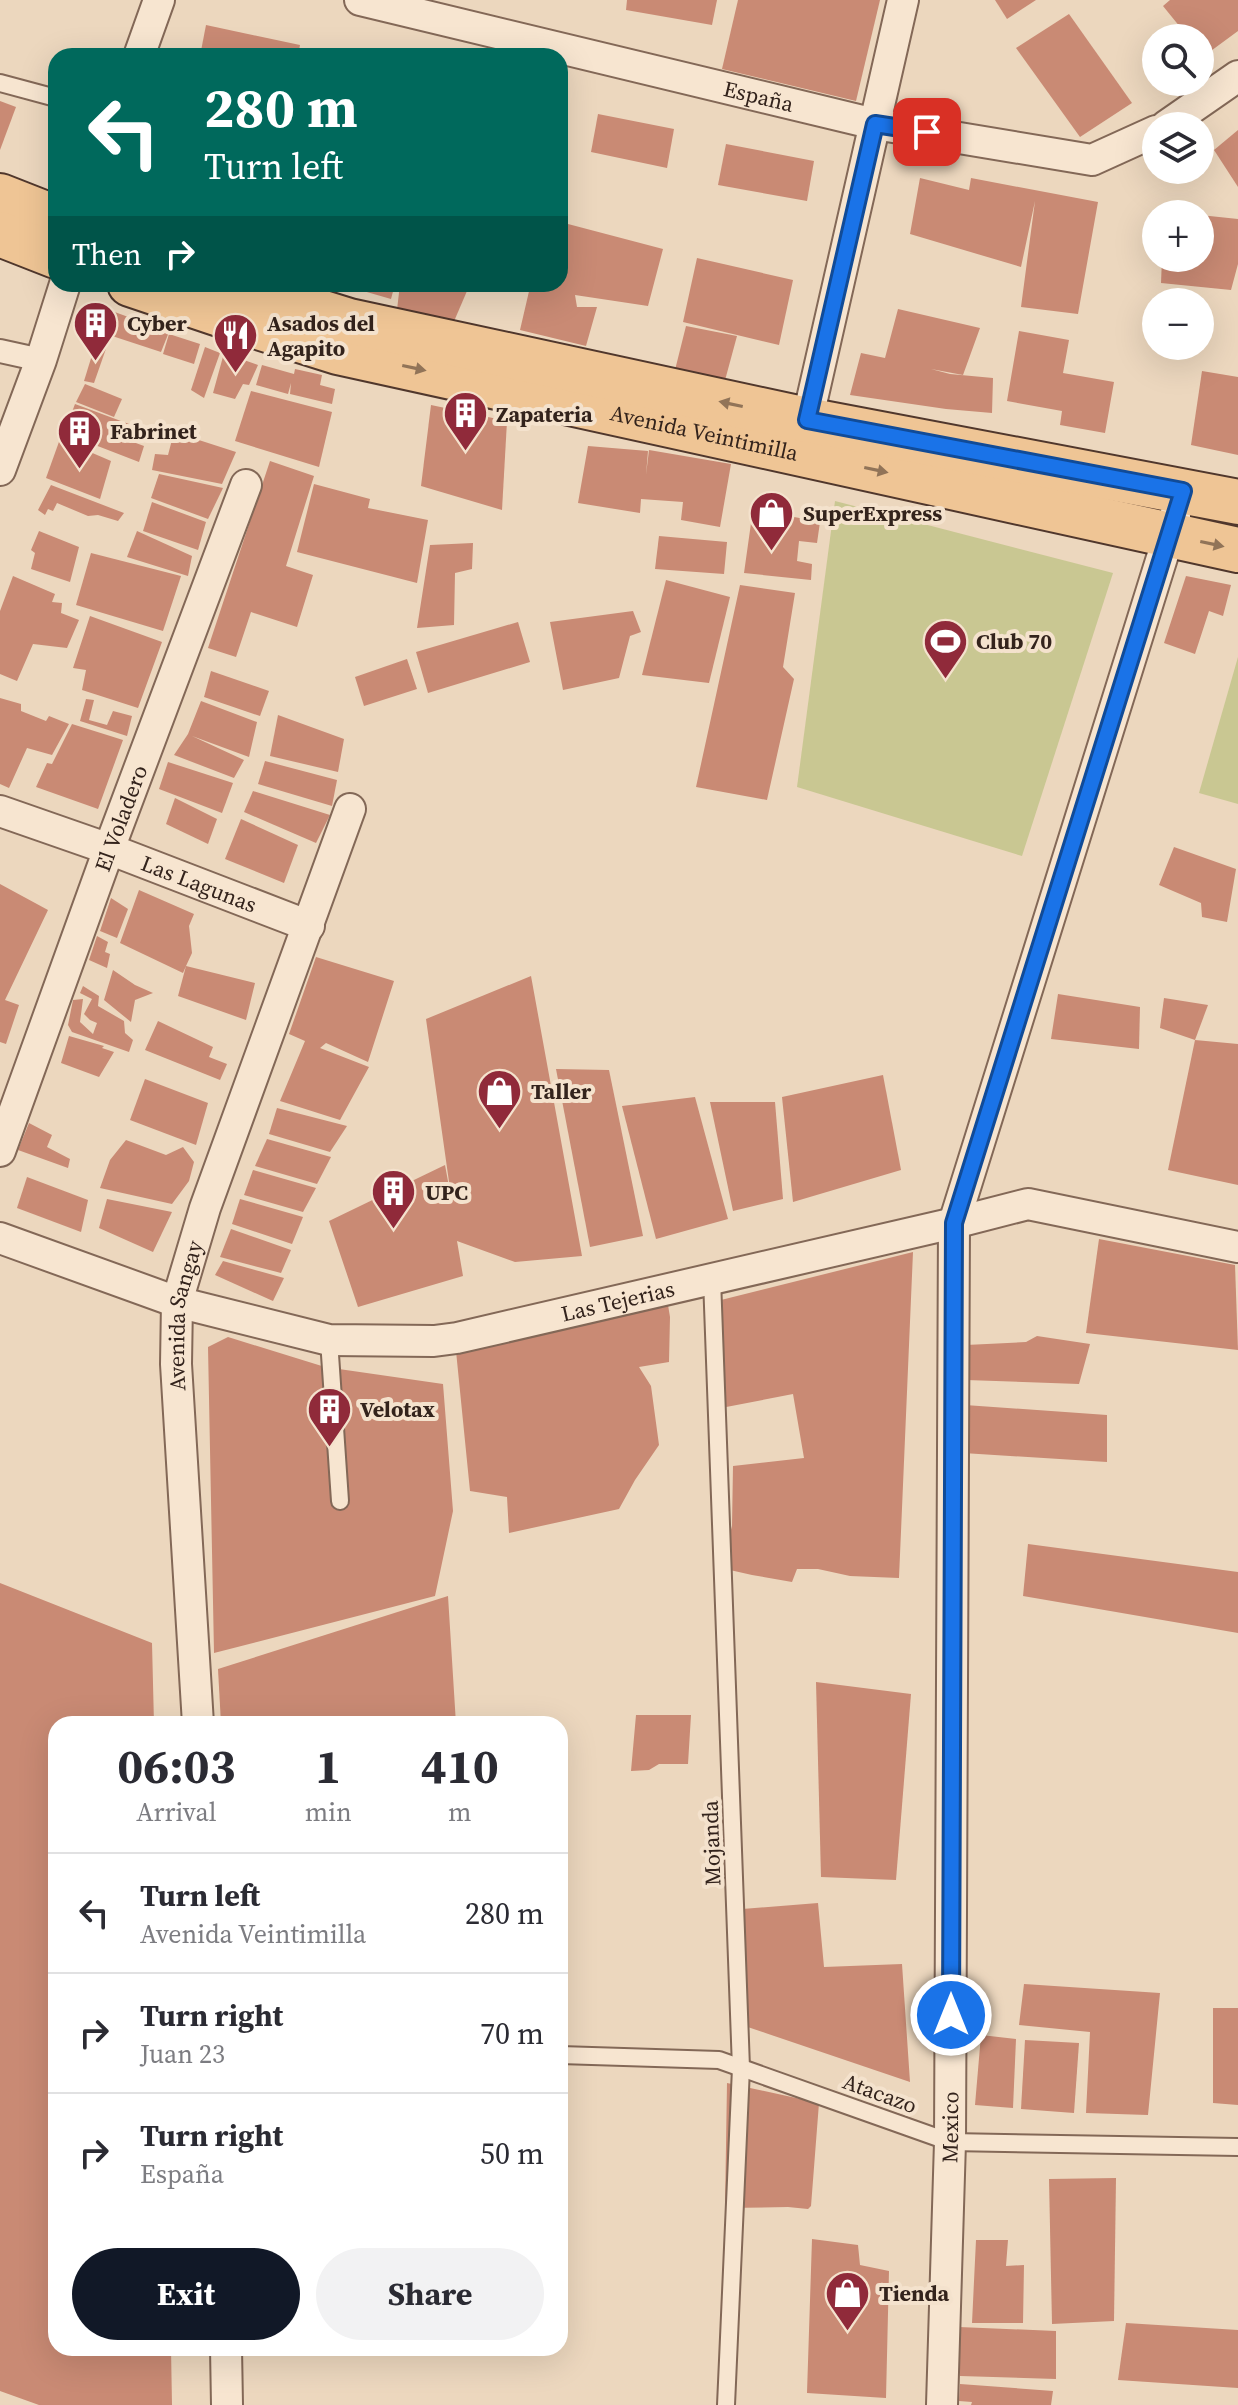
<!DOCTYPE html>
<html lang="en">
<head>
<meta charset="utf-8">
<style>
  :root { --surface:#fff; --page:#f2f2f3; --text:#2b2b33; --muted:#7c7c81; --line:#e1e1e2; --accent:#111827 }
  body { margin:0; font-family:"Source Serif 4",serif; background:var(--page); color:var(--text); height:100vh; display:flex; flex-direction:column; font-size:30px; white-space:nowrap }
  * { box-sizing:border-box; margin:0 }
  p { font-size:26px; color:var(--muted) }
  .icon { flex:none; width:44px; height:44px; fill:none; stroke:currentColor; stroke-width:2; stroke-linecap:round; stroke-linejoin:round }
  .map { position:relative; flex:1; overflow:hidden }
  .panel { position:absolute; left:48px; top:1716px; width:520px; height:640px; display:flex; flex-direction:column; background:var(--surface); border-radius:24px; box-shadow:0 8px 32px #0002 }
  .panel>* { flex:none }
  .guide { position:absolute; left:48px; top:48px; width:520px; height:244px; border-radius:24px; box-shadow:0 8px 32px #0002; background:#00695c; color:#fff; overflow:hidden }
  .controls { position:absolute; left:1142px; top:24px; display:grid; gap:16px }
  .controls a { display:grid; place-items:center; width:72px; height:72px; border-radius:50%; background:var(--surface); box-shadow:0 8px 32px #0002; font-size:40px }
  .pin { position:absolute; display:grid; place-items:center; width:68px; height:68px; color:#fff; margin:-34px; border-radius:16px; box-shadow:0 4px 12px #0006 }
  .me { position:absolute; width:88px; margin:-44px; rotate:0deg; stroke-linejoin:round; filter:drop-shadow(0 0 6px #0008) }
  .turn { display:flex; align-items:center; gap:28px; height:168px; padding:0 24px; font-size:36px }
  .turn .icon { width:104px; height:104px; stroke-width:2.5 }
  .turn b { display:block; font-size:56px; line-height:68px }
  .then { display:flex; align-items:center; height:76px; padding:0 24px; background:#0003; gap:16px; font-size:30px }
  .eta { display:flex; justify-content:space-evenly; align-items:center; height:136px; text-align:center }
  .eta b { font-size:48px; font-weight:700; line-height:56px }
  .primary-button { display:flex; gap:16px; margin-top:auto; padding:16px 24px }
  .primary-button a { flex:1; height:92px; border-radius:48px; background:var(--accent); color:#fff; font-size:32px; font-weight:700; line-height:92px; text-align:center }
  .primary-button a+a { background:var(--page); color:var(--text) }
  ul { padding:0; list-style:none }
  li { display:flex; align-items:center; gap:24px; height:120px; padding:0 24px; border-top:2px solid var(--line) }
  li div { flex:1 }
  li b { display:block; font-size:30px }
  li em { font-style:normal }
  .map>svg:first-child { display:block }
</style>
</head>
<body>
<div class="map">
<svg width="1238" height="2405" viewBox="0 0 1238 2405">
  <rect width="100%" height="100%" fill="#ecd7be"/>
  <!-- green -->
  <g fill="#c9c792">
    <polygon points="835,501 1113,573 1022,856 797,787"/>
    <polygon points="1238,657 1238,804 1199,793"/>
  </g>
  <!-- building -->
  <g fill="#c98a74">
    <polygon points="627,0 717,0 712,25 626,10"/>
    <polygon points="738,0 880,0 856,101 722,69"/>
    <polygon points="995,0 1036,0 1007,19"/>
    <polygon points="1170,0 1238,0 1238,31 1204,56 1200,52 1200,38 1189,38 1163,6"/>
    <polygon points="1069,14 1132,103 1080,137 1016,48"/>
    <polygon points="206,25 300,45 298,56 200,56"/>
    <polygon points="0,101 16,107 0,150"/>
    <polygon points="598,114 674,129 667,168 591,152"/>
    <polygon points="1238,130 1238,187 1214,150"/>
    <polygon points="726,144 814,161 807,201 718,185"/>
    <polygon points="920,178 969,190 971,178 1098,202 1078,314 1021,307 1035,201 1021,267 910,234"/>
    <polygon points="1200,215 1238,219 1238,264 1231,290 1161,283 1162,258 1200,258"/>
    <polygon points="568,224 663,249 648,306 575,295 577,307 597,307 586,346 520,330 530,287 560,284 560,255"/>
    <polygon points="697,258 793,280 779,345 683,322"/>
    <polygon points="339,284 395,284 391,299"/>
    <polygon points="400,284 470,284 452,326 397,310"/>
    <polygon points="898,309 980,328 963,375 931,369 950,374 993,378 992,413 946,409 850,395 861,353 885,358"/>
    <polygon points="112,311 169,332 161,352 103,333"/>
    <polygon points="686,326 737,336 724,384 675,370"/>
    <polygon points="1019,331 1069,340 1063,373 1114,382 1105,433 1060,425 1062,411 1007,401"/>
    <polygon points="169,334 200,344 194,364 163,354"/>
    <polygon points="97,339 108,343 94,383 84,381"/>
    <polygon points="205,347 220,353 204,398 191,390"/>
    <polygon points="224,353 258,365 249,385 243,384 235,399 213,393"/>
    <polygon points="262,365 294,374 295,369 322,375 320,385 335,389 332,404 290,394 291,383 288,394 256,385"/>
    <polygon points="1202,371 1238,377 1238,455 1191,445"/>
    <polygon points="85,384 122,399 114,417 76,402"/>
    <polygon points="251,391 332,412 319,467 235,441"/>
    <polygon points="75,404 129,424 125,439 144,446 139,462 64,433"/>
    <polygon points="431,405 507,421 502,510 421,486"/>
    <polygon points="174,432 236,452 222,484 152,470 155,454 168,455"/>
    <polygon points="60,439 111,461 100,499 46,478"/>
    <polygon points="588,446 648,451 646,475 649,450 731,464 720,527 681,520 683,502 641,499 640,513 578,503"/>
    <polygon points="270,461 314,476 286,566 313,575 297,627 251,612 236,657 208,648"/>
    <polygon points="159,474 223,488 208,519 151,498"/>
    <polygon points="314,484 370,499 368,508 428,520 417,583 297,552"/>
    <polygon points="51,485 124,513 118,521 98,515 88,516 57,503 53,511 48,509 45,515 38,510"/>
    <polygon points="152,502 206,522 198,550 143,531"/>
    <polygon points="753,509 820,522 817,543 799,541 797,561 812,564 811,580 744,573"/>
    <polygon points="39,531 79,547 70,582 31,569 35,553 31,550"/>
    <polygon points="137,531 192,556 188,576 127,557"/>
    <polygon points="659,536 727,542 724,574 655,569"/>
    <polygon points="473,543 472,569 455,573 454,625 417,628 430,545"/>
    <polygon points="91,553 181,576 163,631 76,605"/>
    <polygon points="13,576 55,594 52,602 62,603 61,613 79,620 67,648 33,644 17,681 0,674 0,611"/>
    <polygon points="1186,576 1231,585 1223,616 1209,611 1195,654 1164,643"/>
    <polygon points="666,580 730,597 709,683 642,675"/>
    <polygon points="740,585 795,593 783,667 794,679 767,800 696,787"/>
    <polygon points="633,611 641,632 630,636 619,678 563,690 550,622"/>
    <polygon points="90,616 162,642 138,708 82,690 86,670 73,668"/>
    <polygon points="518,622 530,662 428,693 416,652"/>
    <polygon points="407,659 417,689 364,706 355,677"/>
    <polygon points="211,671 269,691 260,716 204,697"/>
    <polygon points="0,698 21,704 21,711 46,721 49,716 69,724 52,755 27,748 9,788 0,784"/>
    <polygon points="86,699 94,700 89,720 107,725 113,711 132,716 127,736 80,721"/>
    <polygon points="201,701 257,722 249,757 192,736 244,760 234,778 174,755 188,734"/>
    <polygon points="278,715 344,739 338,772 270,756"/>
    <polygon points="72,724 123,740 98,809 36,787 47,763 52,764"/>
    <polygon points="265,761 337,780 332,806 258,784"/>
    <polygon points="168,762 233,783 222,813 159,789"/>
    <polygon points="253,791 330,815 316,843 244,812"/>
    <polygon points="175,798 217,819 208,844 166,824"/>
    <polygon points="241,819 298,845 284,883 225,859"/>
    <polygon points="1174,847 1236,869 1227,922 1202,917 1201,903 1159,885"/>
    <polygon points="0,884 48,910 5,1000 19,1005 6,1044 0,1042"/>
    <polygon points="139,890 194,914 189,926 192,953 186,966 255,983 246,1020 178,996 186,966 183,973 120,943"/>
    <polygon points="111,898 128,909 117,938 100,931"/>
    <polygon points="97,936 108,942 105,952 110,954 107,968 89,960"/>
    <polygon points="316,957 394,981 368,1062 326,1043 320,1048 369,1067 340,1120 280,1101 305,1041 289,1034"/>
    <polygon points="113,970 135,985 153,993 135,1000 131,1022 104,1000"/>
    <polygon points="531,976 582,1256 515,1262 457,1241 463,1276 358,1307 329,1221 445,1165 452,1203 426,1019"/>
    <polygon points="83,986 99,996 98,1006 124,1021 125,1033 133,1040 129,1052 72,1032 68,1025 73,1000 83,999 80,1022 93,1034 97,1023 90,1020 84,1014 92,999 80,993"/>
    <polygon points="1058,994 1140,1007 1139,1049 1051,1039"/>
    <polygon points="1164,998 1208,1005 1195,1040 1160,1028"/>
    <polygon points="158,1021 213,1047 209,1057 227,1064 220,1080 145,1050"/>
    <polygon points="69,1036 104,1046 102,1048 114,1052 99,1077 61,1063"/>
    <polygon points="1195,1040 1238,1044 1238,1185 1168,1170"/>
    <polygon points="556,1069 609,1070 643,1236 590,1247"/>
    <polygon points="883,1075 901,1170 793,1202 782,1097"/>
    <polygon points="145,1079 208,1103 196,1145 130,1120"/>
    <polygon points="695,1097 728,1219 656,1239 622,1106"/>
    <polygon points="710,1102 775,1102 783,1199 733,1211"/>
    <polygon points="277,1108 347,1126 330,1152 269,1134"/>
    <polygon points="29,1123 52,1135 47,1147 70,1159 68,1168 18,1150"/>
    <polygon points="267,1139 331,1157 317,1184 255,1166"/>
    <polygon points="126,1140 166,1155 183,1147 194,1162 189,1181 172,1204 100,1188 110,1160"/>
    <polygon points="253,1170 316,1188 303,1212 244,1195"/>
    <polygon points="27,1177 88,1200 81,1232 17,1208"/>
    <polygon points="107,1199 172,1212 153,1252 99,1228"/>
    <polygon points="240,1199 303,1217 292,1244 232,1224"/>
    <polygon points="231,1229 291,1250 281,1273 220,1257"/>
    <polygon points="1099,1239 1235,1265 1238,1350 1086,1333"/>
    <polygon points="913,1252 899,1578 850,1576 818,1569 797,1569 792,1582 752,1575 721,1568 732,1526 733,1466 804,1458 793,1394 721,1408 709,1303"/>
    <polygon points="223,1261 284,1278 273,1301 215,1275"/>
    <polygon points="667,1299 670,1317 669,1362 639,1367 651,1386 659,1445 635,1480 619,1509 509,1533 507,1497 470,1491 456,1351"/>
    <polygon points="1037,1336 1090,1344 1079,1384 966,1380 966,1345 1026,1342"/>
    <polygon points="228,1337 325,1367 443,1384 453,1511 435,1596 214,1653 208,1347"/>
    <polygon points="965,1405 1107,1415 1107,1462 963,1453"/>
    <polygon points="1028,1544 1238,1572 1238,1633 1023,1596"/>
    <polygon points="0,1583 152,1643 154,1724 56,1724 56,2348 171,2348 172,2405 39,2405 0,2391"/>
    <polygon points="448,1596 456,1724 221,1724 218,1669"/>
    <polygon points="816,1682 911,1694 896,1880 821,1877"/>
    <polygon points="636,1715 691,1715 688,1764 659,1764 649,1770 631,1771"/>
    <polygon points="818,1903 824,1967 902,1964 910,2082 730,2021 730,1910"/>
    <polygon points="1024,1984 1160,1993 1148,2115 1086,2113 1090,2032 1019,2025"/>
    <polygon points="1213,2008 1238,2008 1238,2105 1213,2103"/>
    <polygon points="981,2035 1016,2039 1013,2108 975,2105"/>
    <polygon points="1025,2040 1079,2043 1074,2113 1021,2109"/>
    <polygon points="727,2083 819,2103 811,2206 808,2209 788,2207 725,2208"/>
    <polygon points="1116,2178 1114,2321 1052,2324 1049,2179"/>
    <polygon points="812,2239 858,2245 860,2265 889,2271 886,2398 807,2393"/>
    <polygon points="976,2240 1008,2240 1006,2266 1024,2265 1023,2323 972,2323"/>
    <polygon points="1126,2323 1238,2330 1238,2388 1118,2380"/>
    <polygon points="959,2327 1056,2331 1056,2379 960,2376"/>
    <polygon points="960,2384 1053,2391 1051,2405 971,2405 972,2402 959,2401"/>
  </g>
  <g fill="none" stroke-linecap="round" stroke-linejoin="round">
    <defs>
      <g id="service">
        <polyline points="0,83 56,98"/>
        <polyline points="712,1279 741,2068 726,2405"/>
        <polyline points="329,1340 340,1501"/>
        <polyline points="560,2055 719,2060 950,2142 1238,2147"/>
      </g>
      <polyline id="pedestrian" points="0,351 41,360"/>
      <g id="minor">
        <path id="s1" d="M 360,0 L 875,124 L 1092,160 L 1156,131"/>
        <polyline points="139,56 159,0"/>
        <polyline points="1166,126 1238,76"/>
        <polyline points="803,439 903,0"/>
        <polyline points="0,470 41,360 65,284"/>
        <path id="s2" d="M 0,811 L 109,849 L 309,926"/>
        <path id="s3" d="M 0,1151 L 109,849 L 246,485"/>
        <path id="s4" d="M 0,1238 L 177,1302 L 329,1340 L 434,1341 L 457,1338 L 954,1223 L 1028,1204 L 1238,1247"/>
        <path id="s5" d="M 198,1724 L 176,1364 L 177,1302 L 205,1208 L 350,809"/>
        <polyline points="226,2348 227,2405"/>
        <path id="s6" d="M 942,2405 L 950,2142 L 954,1223 L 1175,516"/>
      </g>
      <g id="primary">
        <polyline points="0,196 56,218"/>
        <polyline points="0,234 56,256"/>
        <path id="s7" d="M 130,284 L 249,324 L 338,352 L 1238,550"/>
        <polyline points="230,284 349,321 807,420 1238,502"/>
      </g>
    </defs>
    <!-- service casing -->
    <use href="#service" stroke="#836857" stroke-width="20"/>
    <!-- pedestrian casing -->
    <use href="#pedestrian" stroke="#836857" stroke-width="26"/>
    <!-- minor casing -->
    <use href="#minor" stroke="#836857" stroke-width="34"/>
    <!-- primary casing -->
    <use href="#primary" stroke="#50372c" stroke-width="48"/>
    <!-- service -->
    <use href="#service" stroke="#f7e5d0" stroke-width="16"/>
    <!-- pedestrian -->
    <use href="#pedestrian" stroke="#f7e5d0" stroke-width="22"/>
    <!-- minor -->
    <use href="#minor" stroke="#f7e5d0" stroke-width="30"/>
    <!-- primary -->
    <use href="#primary" stroke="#efc595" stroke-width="44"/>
  </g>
  <!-- one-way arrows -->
  <defs><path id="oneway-solid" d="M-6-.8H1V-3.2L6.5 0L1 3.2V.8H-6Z" transform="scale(2)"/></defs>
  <g fill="#917458">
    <use href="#oneway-solid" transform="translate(414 368) rotate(12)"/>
    <use href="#oneway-solid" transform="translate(731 404) rotate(-168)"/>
    <use href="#oneway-solid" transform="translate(876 470) rotate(12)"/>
    <use href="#oneway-solid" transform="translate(1212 544) rotate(12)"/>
  </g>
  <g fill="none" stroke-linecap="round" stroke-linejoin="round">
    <defs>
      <polyline id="route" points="927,132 875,124 807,420 1183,491 954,1223 951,2015"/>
    </defs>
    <!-- route casing -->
    <use href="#route" stroke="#114b97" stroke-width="20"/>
    <!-- route -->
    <use href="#route" stroke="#1a73e8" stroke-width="14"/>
  </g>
  <!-- icons -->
  <defs>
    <symbol id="building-pin" viewBox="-11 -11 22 30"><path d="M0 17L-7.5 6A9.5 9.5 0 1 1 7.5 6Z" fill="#902a3a" stroke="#f4e2cd"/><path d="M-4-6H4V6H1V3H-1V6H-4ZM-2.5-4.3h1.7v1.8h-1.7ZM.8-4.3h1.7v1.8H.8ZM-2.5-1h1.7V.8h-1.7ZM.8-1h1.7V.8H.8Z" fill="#fff"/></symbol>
    <symbol id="restaurant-pin" viewBox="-11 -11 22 30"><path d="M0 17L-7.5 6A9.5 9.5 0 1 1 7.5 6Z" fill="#902a3a" stroke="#f4e2cd"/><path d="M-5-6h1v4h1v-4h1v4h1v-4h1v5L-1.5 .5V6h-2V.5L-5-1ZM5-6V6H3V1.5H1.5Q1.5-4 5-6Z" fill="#fff"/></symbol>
    <symbol id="shop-pin" viewBox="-11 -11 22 30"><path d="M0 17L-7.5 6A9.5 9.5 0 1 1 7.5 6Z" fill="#902a3a" stroke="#f4e2cd"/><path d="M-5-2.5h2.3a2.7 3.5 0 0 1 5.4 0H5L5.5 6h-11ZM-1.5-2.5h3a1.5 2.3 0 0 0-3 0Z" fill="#fff"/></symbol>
    <symbol id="stadium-pin" viewBox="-11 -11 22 30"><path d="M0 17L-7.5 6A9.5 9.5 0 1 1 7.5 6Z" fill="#902a3a" stroke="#f4e2cd"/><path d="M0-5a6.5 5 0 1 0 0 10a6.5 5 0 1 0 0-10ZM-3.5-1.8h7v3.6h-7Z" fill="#fff"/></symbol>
  </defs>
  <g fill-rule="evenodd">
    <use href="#building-pin" x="70" y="298" width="51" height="69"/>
    <use href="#restaurant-pin" x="210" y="310" width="51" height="69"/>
    <use href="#building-pin" x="440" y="388" width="51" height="69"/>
    <use href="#building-pin" x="54" y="406" width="51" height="69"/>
    <use href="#shop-pin" x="746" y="488" width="51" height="69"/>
    <use href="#stadium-pin" x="920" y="616" width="51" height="69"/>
    <use href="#shop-pin" x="474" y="1066" width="51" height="69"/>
    <use href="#building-pin" x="368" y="1166" width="51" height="69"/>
    <use href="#building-pin" x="304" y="1384" width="51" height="69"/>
    <use href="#shop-pin" x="822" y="2268" width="51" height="69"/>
  </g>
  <g text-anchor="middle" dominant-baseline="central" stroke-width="8" stroke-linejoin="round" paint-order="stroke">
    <!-- street labels -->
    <g font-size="22" fill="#33231c" stroke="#f4e2cd">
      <text stroke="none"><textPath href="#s1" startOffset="410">España</textPath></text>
      <text stroke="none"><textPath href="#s7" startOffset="594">Avenida Veintimilla</textPath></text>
      <text stroke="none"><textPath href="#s3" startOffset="354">El Voladero</textPath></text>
      <text stroke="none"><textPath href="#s2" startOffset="212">Las Lagunas</textPath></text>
      <text stroke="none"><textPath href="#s4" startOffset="638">Las Tejerias</textPath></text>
      <text stroke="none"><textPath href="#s5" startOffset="410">Avenida Sangay</textPath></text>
      <text transform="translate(711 1843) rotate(-92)">Mojanda</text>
      <text transform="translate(880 2093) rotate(20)">Atacazo</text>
      <text stroke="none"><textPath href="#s6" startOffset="278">Mexico</textPath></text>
    </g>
    <!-- poi labels -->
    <g font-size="22" font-weight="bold" fill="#33231c" stroke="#f4e2cd" text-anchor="start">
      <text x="127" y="323">Cyber</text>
      <text x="267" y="323">Asados del<tspan x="267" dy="25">Agapito</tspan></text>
      <text x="496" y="414">Zapateria</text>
      <text x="110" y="431">Fabrinet</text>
      <text x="803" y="513">SuperExpress</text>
      <text x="976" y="641">Club 70</text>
      <text x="531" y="1091">Taller</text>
      <text x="425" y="1192">UPC</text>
      <text x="360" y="1409">Velotax</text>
      <text x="879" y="2293">Tienda</text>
    </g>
  </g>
</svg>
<div class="controls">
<a><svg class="icon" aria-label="search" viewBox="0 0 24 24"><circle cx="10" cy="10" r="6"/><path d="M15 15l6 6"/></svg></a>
<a><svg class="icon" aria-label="layers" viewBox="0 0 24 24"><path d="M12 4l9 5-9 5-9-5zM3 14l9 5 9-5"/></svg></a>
<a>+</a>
<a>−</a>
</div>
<div class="pin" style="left:927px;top:132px;background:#d93025"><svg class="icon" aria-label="arrive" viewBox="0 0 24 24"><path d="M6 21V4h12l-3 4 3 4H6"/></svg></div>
<svg class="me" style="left:951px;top:2015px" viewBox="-20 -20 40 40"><circle r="17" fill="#1a73e8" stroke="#fff" stroke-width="3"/><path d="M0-11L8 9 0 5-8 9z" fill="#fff"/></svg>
<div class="guide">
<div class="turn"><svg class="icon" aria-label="left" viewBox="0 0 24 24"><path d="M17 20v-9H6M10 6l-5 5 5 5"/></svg><div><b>280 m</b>Turn left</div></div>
<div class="then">Then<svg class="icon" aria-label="right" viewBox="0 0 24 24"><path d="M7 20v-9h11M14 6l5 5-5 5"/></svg></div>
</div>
<section class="panel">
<div class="eta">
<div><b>06:03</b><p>Arrival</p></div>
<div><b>1</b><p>min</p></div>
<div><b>410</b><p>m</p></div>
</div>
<ul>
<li><svg class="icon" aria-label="left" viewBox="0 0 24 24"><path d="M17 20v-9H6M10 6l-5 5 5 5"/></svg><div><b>Turn left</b><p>Avenida Veintimilla</p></div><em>280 m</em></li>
<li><svg class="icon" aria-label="right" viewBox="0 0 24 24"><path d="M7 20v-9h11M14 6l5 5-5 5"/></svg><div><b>Turn right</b><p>Juan 23</p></div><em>70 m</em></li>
<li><svg class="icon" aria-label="right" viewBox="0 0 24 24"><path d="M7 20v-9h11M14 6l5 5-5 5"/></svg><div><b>Turn right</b><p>España</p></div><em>50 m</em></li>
</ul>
<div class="primary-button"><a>Exit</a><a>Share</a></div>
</section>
</div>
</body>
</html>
